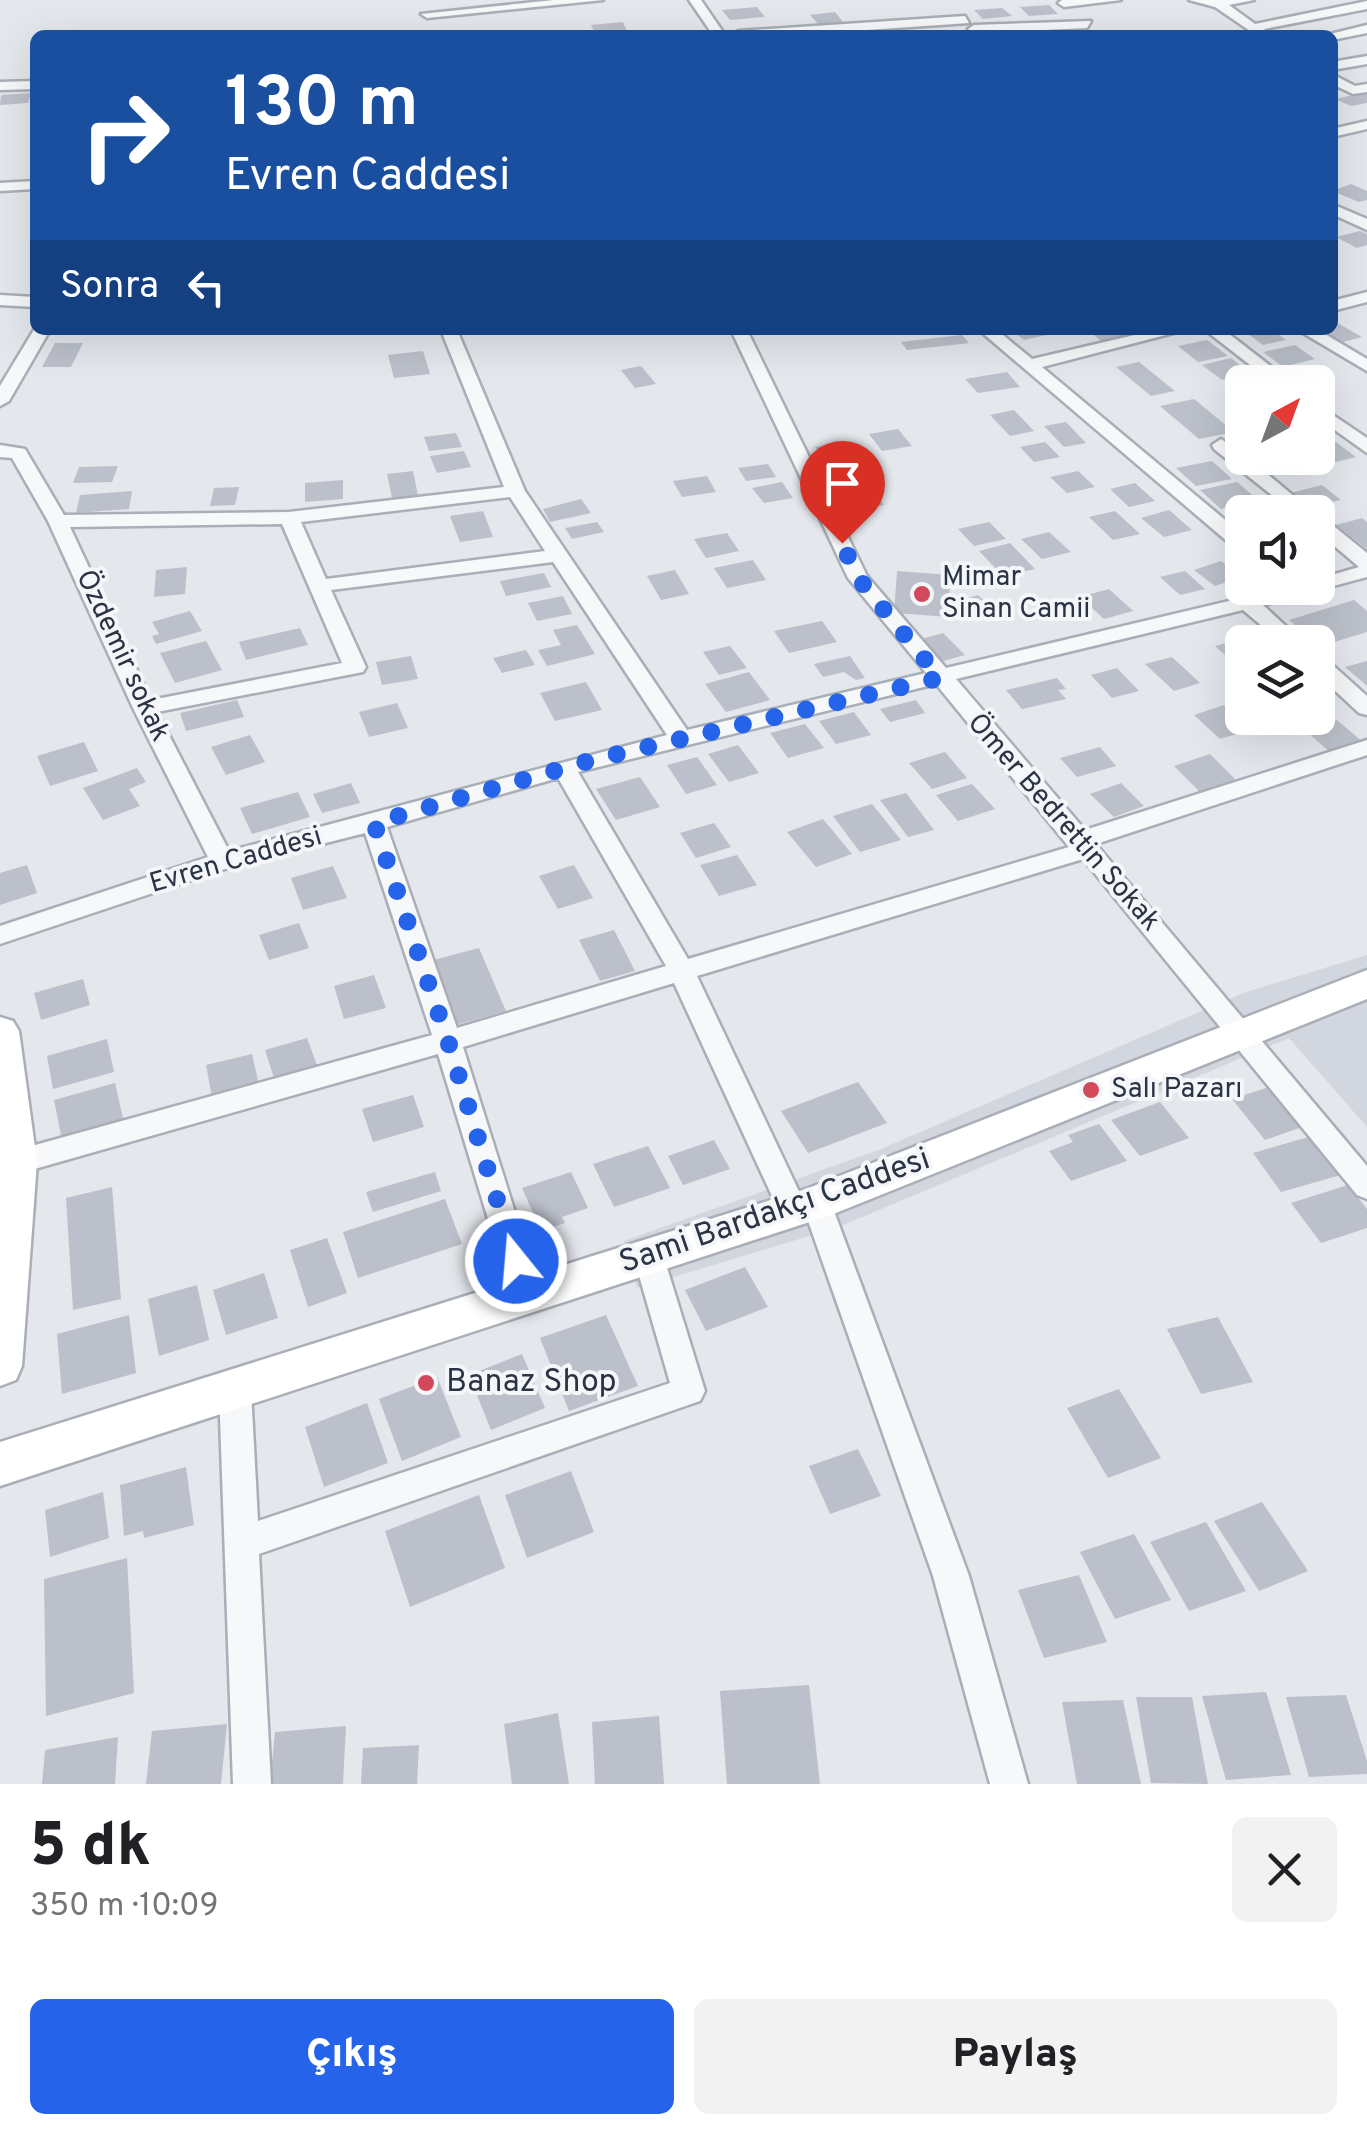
<!DOCTYPE html>
<html lang="tr">
<head>
<meta charset="utf-8">
<style>
  :root { --surface:#fff; --page:#f2f2f2; --text:#202124; --muted:#757577; --accent:#2563eb }
  body { margin:0; font-family:Overpass,sans-serif; background:var(--page); color:var(--text); height:100vh; display:flex; flex-direction:column; font-size:38px; white-space:nowrap }
  * { box-sizing:border-box; margin:0 }
  p { font-size:32px; color:var(--muted) }
  .icon { flex:none; width:55px; height:55px; fill:none; stroke:currentColor; stroke-width:2; stroke-linecap:round; stroke-linejoin:round }
  .map { position:relative; height:1784px; overflow:hidden }
  .side { display:flex; flex-direction:column; background:var(--surface); flex:1 }
  .side>* { flex:none }
  .banner { position:absolute; left:30px; top:30px; width:1308px; height:305px; border-radius:15px; box-shadow:0 10px 40px #0002; background:#1a4fa0; color:#fff; overflow:hidden }
  .needle { width:65px; rotate:41deg }
  .fabs { position:absolute; left:1225px; top:365px; display:grid; gap:20px }
  .fabs a { display:grid; place-items:center; width:110px; height:110px; border-radius:15px; background:var(--surface); box-shadow:0 10px 40px #0002; font-size:50px }
  .pin { position:absolute; display:grid; place-items:center; width:85px; height:85px; color:#fff; margin:-102px -42px; border-radius:50% 50% 50% 0; rotate:-45deg; box-shadow:0 0 10px #0007 }
  .pin .icon { rotate:45deg }
  .me { position:absolute; width:110px; margin:-55px; rotate:343deg; stroke-linejoin:round; filter:drop-shadow(0 0 8px #0008) }
  .turn { display:flex; align-items:center; gap:35px; height:210px; padding:0 30px; font-size:45px }
  .turn .icon { width:130px; height:130px; stroke-width:2.5 }
  .turn b { display:block; font-size:70px; line-height:85px }
  .then { display:flex; align-items:center; height:95px; padding:0 30px; background:#0003; gap:20px; font-size:38px }
  .round { display:grid; place-items:center; flex:none; width:105px; height:105px; border-radius:15px; background:var(--page) }
  .head { display:flex; align-items:center; justify-content:space-between; height:170px; padding:0 30px }
  h1 { font-size:60px; font-weight:800; line-height:75px }
  .button { display:flex; gap:20px; margin-top:auto; padding:20px 30px }
  .button a { flex:1; height:115px; border-radius:15px; background:var(--accent); color:#fff; font-size:40px; font-weight:800; line-height:115px; text-align:center }
  .button a+a { background:var(--page); color:var(--text) }
  .map>svg:first-child { display:block }
</style>
</head>
<body>
<div class="map">
<svg width="1367" height="1784" viewBox="0 0 1367 1784">
  <rect width="100%" height="100%" fill="#e4e7ec"/>
  <!-- built -->
  <polygon fill="#d2d6de" points="1367,955 1367,1127 1289,1038 836,1228 637,1288 624,1241 881,1149 1246,992"/>
  <!-- building -->
  <g fill="#bbc0ca">
    <polygon points="1049,5 1058,14 1029,16 1020,7"/>
    <polygon points="757,7 765,17 730,20 722,10"/>
    <polygon points="1002,8 1012,16 983,19 974,10"/>
    <polygon points="835,12 843,22 818,24 810,15"/>
    <polygon points="623,22 627,31 595,33 591,25"/>
    <polygon points="1367,92 1367,103 1351,106 1335,99"/>
    <polygon points="31,93 28,103 0,105 1,95"/>
    <polygon points="1351,184 1367,191 1367,200 1359,202 1332,191"/>
    <polygon points="1360,231 1367,234 1367,245 1357,248 1336,237"/>
    <polygon points="1332,320 1362,337 1343,342 1313,330 1332,330"/>
    <polygon points="1011,330 1052,330 1056,333 1024,340"/>
    <polygon points="1088,330 1131,330 1137,334 1101,341"/>
    <polygon points="1272,330 1286,340 1263,345 1248,334"/>
    <polygon points="962,335 969,343 907,350 901,342"/>
    <polygon points="1207,340 1228,356 1198,362 1178,346"/>
    <polygon points="55,343 83,343 71,367 42,367"/>
    <polygon points="1295,345 1315,359 1283,367 1263,352"/>
    <polygon points="423,351 430,374 394,378 388,355"/>
    <polygon points="1231,358 1251,374 1222,380 1202,365"/>
    <polygon points="1139,362 1175,391 1151,396 1116,367"/>
    <polygon points="641,366 656,384 635,388 621,370"/>
    <polygon points="1007,372 1020,387 978,393 965,379"/>
    <polygon points="1194,399 1234,432 1199,439 1160,406"/>
    <polygon points="1014,410 1034,431 1010,436 990,415"/>
    <polygon points="1066,422 1086,443 1064,447 1044,426"/>
    <polygon points="898,429 912,446 882,451 869,434"/>
    <polygon points="456,433 462,447 429,451 424,437"/>
    <polygon points="1325,434 1356,457 1323,465 1313,458 1318,458 1318,436"/>
    <polygon points="1045,442 1060,457 1034,462 1020,447"/>
    <polygon points="837,443 855,467 832,471 815,447"/>
    <polygon points="464,451 471,467 437,473 430,456"/>
    <polygon points="1249,458 1295,458 1302,463 1268,472"/>
    <polygon points="1212,461 1232,479 1196,486 1176,468"/>
    <polygon points="768,464 776,477 746,481 738,468"/>
    <polygon points="118,466 112,482 73,483 79,467"/>
    <polygon points="413,471 419,500 393,503 387,474"/>
    <polygon points="1078,471 1095,487 1067,493 1050,477"/>
    <polygon points="861,474 884,505 852,511 830,480"/>
    <polygon points="707,476 716,492 682,497 673,481"/>
    <polygon points="343,480 343,499 305,502 305,483"/>
    <polygon points="782,482 793,498 764,503 752,488"/>
    <polygon points="1237,482 1259,501 1221,509 1200,490"/>
    <polygon points="1135,483 1155,501 1129,507 1110,489"/>
    <polygon points="1322,485 1341,500 1308,507 1290,493"/>
    <polygon points="239,487 235,505 210,506 214,488"/>
    <polygon points="132,491 129,509 76,513 80,495"/>
    <polygon points="581,499 591,513 550,522 543,509"/>
    <polygon points="1169,510 1192,530 1164,537 1141,518"/>
    <polygon points="483,511 493,537 460,542 450,516"/>
    <polygon points="1115,511 1140,534 1113,540 1089,517"/>
    <polygon points="1362,518 1367,522 1367,549 1336,525"/>
    <polygon points="597,522 604,532 572,539 565,528"/>
    <polygon points="989,522 1006,539 974,546 958,529"/>
    <polygon points="1049,532 1071,552 1042,559 1021,539"/>
    <polygon points="727,533 739,551 706,558 694,539"/>
    <polygon points="1010,543 1035,569 1003,576 979,551"/>
    <polygon points="753,560 766,580 727,588 714,568"/>
    <polygon points="1221,561 1242,577 1215,586 1194,570"/>
    <polygon points="187,567 185,594 154,597 156,570"/>
    <polygon points="675,570 689,594 661,600 647,576"/>
    <polygon points="897,571 950,575 949,617 894,613"/>
    <polygon points="1185,571 1205,589 1180,595 1160,577"/>
    <polygon points="544,573 551,587 506,596 500,581"/>
    <polygon points="1109,589 1133,611 1104,619 1080,597"/>
    <polygon points="978,595 999,616 983,620 962,600"/>
    <polygon points="563,596 572,614 537,621 528,603"/>
    <polygon points="1354,600 1367,611 1367,632 1321,646 1289,620"/>
    <polygon points="190,611 202,631 156,644 152,636 159,634 152,622"/>
    <polygon points="822,621 837,642 789,653 774,631"/>
    <polygon points="577,625 595,654 547,666 538,650 561,645 553,630"/>
    <polygon points="300,628 308,645 246,660 239,642"/>
    <polygon points="943,633 965,655 936,663 914,641"/>
    <polygon points="1238,640 1242,644 1242,671 1215,646"/>
    <polygon points="206,641 222,670 175,683 160,653"/>
    <polygon points="730,646 747,668 719,675 703,652"/>
    <polygon points="526,650 535,665 502,673 493,658"/>
    <polygon points="411,656 418,679 382,685 376,662"/>
    <polygon points="850,656 865,678 856,680 844,672 823,677 814,664"/>
    <polygon points="1172,657 1200,683 1174,691 1145,664"/>
    <polygon points="1367,661 1367,686 1345,667"/>
    <polygon points="1117,668 1139,691 1112,698 1091,675"/>
    <polygon points="749,672 770,700 726,712 705,684"/>
    <polygon points="1057,678 1066,689 1058,690 1066,699 1022,709 1006,690"/>
    <polygon points="586,682 602,710 555,721 540,693"/>
    <polygon points="237,700 244,717 186,731 180,713"/>
    <polygon points="916,700 925,713 890,722 880,709"/>
    <polygon points="397,703 408,728 369,737 359,712"/>
    <polygon points="1224,705 1251,730 1220,739 1194,715"/>
    <polygon points="854,712 871,735 836,744 819,721"/>
    <polygon points="1337,720 1364,743 1332,754 1305,730"/>
    <polygon points="805,724 824,748 788,758 770,733"/>
    <polygon points="250,735 265,762 226,775 211,747"/>
    <polygon points="84,742 98,771 50,786 37,756"/>
    <polygon points="738,745 759,773 729,782 708,754"/>
    <polygon points="1100,747 1116,766 1077,777 1060,758"/>
    <polygon points="945,752 967,778 932,789 909,763"/>
    <polygon points="1210,754 1237,781 1200,792 1174,766"/>
    <polygon points="697,757 717,785 686,794 667,765"/>
    <polygon points="137,768 146,782 129,789 140,806 103,820 83,788"/>
    <polygon points="640,777 660,807 616,820 596,789"/>
    <polygon points="351,783 360,803 322,813 313,794"/>
    <polygon points="1121,783 1144,806 1114,817 1090,794"/>
    <polygon points="972,784 995,809 958,821 936,795"/>
    <polygon points="298,792 310,817 252,834 240,808"/>
    <polygon points="906,793 934,830 908,837 880,800"/>
    <polygon points="872,804 901,840 860,852 833,816"/>
    <polygon points="823,819 852,854 816,867 787,832"/>
    <polygon points="714,823 731,847 696,858 680,833"/>
    <polygon points="737,855 757,885 719,896 700,865"/>
    <polygon points="27,865 37,893 0,905 0,873"/>
    <polygon points="574,865 593,898 558,909 539,876"/>
    <polygon points="333,866 347,898 303,910 291,878"/>
    <polygon points="299,923 309,948 269,960 259,935"/>
    <polygon points="614,930 635,971 600,981 579,940"/>
    <polygon points="479,948 506,1011 456,1025 430,961"/>
    <polygon points="374,975 386,1008 344,1019 334,986"/>
    <polygon points="83,979 90,1005 41,1020 34,993"/>
    <polygon points="307,1038 318,1068 275,1081 265,1050"/>
    <polygon points="107,1039 114,1072 53,1089 47,1056"/>
    <polygon points="252,1054 259,1085 212,1097 206,1065"/>
    <polygon points="858,1082 887,1123 808,1153 781,1111"/>
    <polygon points="115,1083 125,1127 63,1145 54,1100"/>
    <polygon points="1272,1086 1305,1126 1265,1140 1232,1099"/>
    <polygon points="413,1095 424,1127 373,1142 362,1109"/>
    <polygon points="1160,1102 1189,1138 1140,1156 1111,1120"/>
    <polygon points="1099,1124 1127,1161 1071,1181 1049,1151 1073,1142 1068,1135"/>
    <polygon points="1312,1136 1341,1175 1281,1192 1253,1153"/>
    <polygon points="714,1140 730,1169 683,1185 668,1156"/>
    <polygon points="648,1146 670,1188 614,1207 593,1164"/>
    <polygon points="435,1172 441,1191 373,1212 366,1192"/>
    <polygon points="571,1172 588,1208 562,1217 565,1223 541,1231 522,1188"/>
    <polygon points="1348,1185 1367,1209 1367,1228 1321,1243 1291,1203"/>
    <polygon points="112,1187 121,1299 73,1310 66,1198"/>
    <polygon points="445,1199 462,1244 358,1278 343,1232"/>
    <polygon points="327,1238 347,1293 308,1307 290,1250"/>
    <polygon points="745,1267 768,1307 706,1331 685,1290"/>
    <polygon points="264,1273 278,1318 226,1335 213,1290"/>
    <polygon points="197,1285 209,1340 159,1356 148,1299"/>
    <polygon points="129,1315 136,1373 62,1394 57,1334"/>
    <polygon points="606,1315 638,1386 569,1411 540,1338"/>
    <polygon points="1218,1317 1253,1382 1201,1394 1167,1329"/>
    <polygon points="522,1354 545,1408 491,1430 469,1375"/>
    <polygon points="437,1377 461,1437 402,1461 379,1399"/>
    <polygon points="1119,1389 1161,1458 1108,1478 1067,1408"/>
    <polygon points="367,1403 388,1463 324,1487 305,1427"/>
    <polygon points="858,1449 881,1496 830,1514 809,1466"/>
    <polygon points="186,1467 194,1525 144,1538 143,1531 124,1536 120,1485"/>
    <polygon points="571,1471 594,1532 527,1558 505,1495"/>
    <polygon points="103,1492 109,1538 50,1557 45,1510"/>
    <polygon points="479,1495 505,1568 410,1607 385,1531"/>
    <polygon points="1262,1502 1308,1571 1259,1591 1214,1521"/>
    <polygon points="1206,1522 1246,1591 1189,1611 1150,1542"/>
    <polygon points="1134,1534 1171,1600 1115,1619 1080,1552"/>
    <polygon points="127,1558 134,1693 46,1716 44,1579"/>
    <polygon points="1079,1575 1107,1642 1044,1658 1018,1590"/>
    <polygon points="809,1685 820,1784 727,1784 720,1691"/>
    <polygon points="1266,1692 1291,1775 1226,1780 1202,1696"/>
    <polygon points="1346,1695 1367,1761 1367,1774 1309,1777 1286,1697"/>
    <polygon points="1136,1697 1192,1697 1208,1784 1151,1783"/>
    <polygon points="1123,1700 1141,1784 1077,1784 1062,1702"/>
    <polygon points="558,1713 569,1784 512,1784 504,1724"/>
    <polygon points="659,1716 664,1784 595,1784 592,1722"/>
    <polygon points="227,1724 221,1784 146,1784 152,1731"/>
    <polygon points="346,1726 343,1784 270,1784 275,1732"/>
    <polygon points="118,1737 115,1784 42,1784 45,1750"/>
    <polygon points="419,1745 417,1784 361,1784 363,1748"/>
  </g>
  <g fill="none" stroke-linecap="round" stroke-linejoin="round">
    <defs>
      <g id="street">
        <polygon points="554,0 603,0 427,18 421,14"/>
        <polygon points="689,0 701,0 725,35 713,35"/>
        <polygon points="1062,0 1121,0 1064,7 1058,3"/>
        <polygon points="1189,0 1254,0 1229,5 1255,24 1367,1 1367,9 1264,29 1270,35 1256,35 1215,7"/>
        <polygon points="965,16 969,23 794,35 732,35 738,31"/>
        <polygon points="1091,21 1087,28 974,33 968,29 974,25"/>
        <polygon points="1367,25 1367,33 1332,40 1332,35 1326,35"/>
        <polygon points="1367,56 1367,64 1332,70 1332,62"/>
        <polygon points="1332,74 1355,86 1367,84 1367,92 1353,94 1332,84"/>
        <polygon points="35,81 35,89 0,90 0,82"/>
        <polygon points="1367,121 1367,129 1332,137 1332,129"/>
        <polygon points="35,181 35,189 0,191 0,183"/>
        <polygon points="1332,204 1367,219 1367,230 1332,214"/>
        <polygon points="1367,292 1367,302 1332,311 1332,301"/>
        <polygon points="0,295 35,297 35,307 0,305"/>
        <polygon points="35,328 50,330 9,401 0,406 0,386"/>
        <path d="M 441,330 L 457,330 L 525,491 L 687,730 L 926,673 L 848,578 L 731,330 L 747,330 L 867,576 L 946,668 L 1284,588 L 1318,588 L 1318,579 L 1359,567 L 1318,532 L 1318,517 L 1325,519 L 1367,553 L 1367,577 L 1263,605 L 1303,642 L 1281,642 L 1243,610 L 956,679 L 1085,830 L 1367,740 L 1367,755 L 1096,844 L 1367,1166 L 1367,1199 L 1357,1195 L 1083,859 L 697,976 L 803,1200 L 806,1194 L 816,1191 L 826,1194 L 831,1203 L 969,1576 L 1028,1784 L 990,1784 L 933,1576 L 806,1215 L 793,1223 L 783,1220 L 674,983 L 463,1047 L 542,1298 L 538,1307 L 527,1311 L 516,1307 L 512,1298 L 438,1054 L 17,1174 L 7,1170 L 3,1162 L 7,1154 L 17,1150 L 432,1035 L 365,833 L 228,868 L 0,944 L 0,926 L 208,857 L 133,708 L 48,521 L 12,458 L 0,457 L 0,445 L 25,449 L 64,515 L 289,512 L 504,487 ZM 510,497 L 545,551 L 326,579 L 301,522 ZM 282,524 L 342,663 L 151,700 L 70,527 ZM 553,562 L 667,735 L 229,851 L 157,712 L 363,672 L 366,667 L 331,590 ZM 936,684 L 1069,847 L 688,959 L 578,772 ZM 558,778 L 666,966 L 457,1028 L 387,827 Z"/>
        <polygon points="979,330 997,330 1032,359 1156,330 1185,330 1042,367 1242,534 1242,550 1235,548"/>
        <polygon points="1205,330 1224,330 1291,382 1272,382"/>
        <polygon points="1298,330 1318,330 1367,359 1367,371"/>
        <polygon points="1318,405 1367,438 1367,453 1318,418"/>
        <polygon points="1221,439 1242,453 1242,458 1248,458 1313,512 1293,512 1214,449 1212,445"/>
        <polygon points="1318,657 1326,659 1367,696 1367,715 1359,713 1318,675"/>
        <polygon points="649,1245 660,1249 664,1258 705,1391 700,1401 259,1554 271,1784 233,1784 219,1390 224,1380 235,1375 246,1380 251,1390 258,1521 670,1383 634,1258 638,1249"/>
      </g>
      <g id="secondary">
        <polygon points="1367,970 1367,999 831,1215 0,1486 0,1442 806,1189"/>
        <polygon points="0,1017 13,1021 19,1031 37,1162 22,1366 16,1380 0,1386"/>
      </g>
    </defs>
    <!-- street casing -->
    <use href="#street" stroke="#a9aeb7" stroke-width="5"/>
    <!-- secondary casing -->
    <use href="#secondary" stroke="#a9aeb7" stroke-width="5"/>
    <!-- street -->
    <use href="#street" fill="#f7f8fa" fill-rule="evenodd"/>
    <!-- secondary -->
    <use href="#secondary" fill="#fff" fill-rule="evenodd"/>
  </g>
  <g fill="none" stroke-linecap="round" stroke-linejoin="round">
    <!-- route -->
    <polyline stroke="#2563eb" stroke-width="18" stroke-dasharray="0 32.4" points="516,1261 448,1041 374,823 592,760 940,678 858,578 842,543"/>
  </g>
  <!-- markers -->
  <g fill="#d1495b" stroke="#f4f6f9" stroke-width="4">
    <circle cx="922" cy="594" r="10"/>
    <circle cx="1091" cy="1090" r="10"/>
    <circle cx="426" cy="1383" r="10"/>
  </g>
  <g text-anchor="middle" dominant-baseline="central" stroke-width="8" stroke-linejoin="round" paint-order="stroke">
    <!-- poi labels -->
    <g font-size="28" fill="#2b3445" stroke="#f4f6f9" text-anchor="start">
      <text x="942" y="578">Mimar<tspan x="942" dy="32">Sinan Camii</tspan></text>
      <text x="1111" y="1090">Salı Pazarı</text>
    </g>
    <!-- street labels -->
    <g font-size="28" fill="#2b3445" stroke="#f4f6f9">
      <text transform="translate(122 656) rotate(65)">Özdemir sokak</text>
      <text transform="translate(1063 823) rotate(49)">Ömer Bedrettin Sokak</text>
      <text transform="translate(236 861) rotate(-16)">Evren Caddesi</text>
    </g>
    <!-- near-street labels -->
    <g font-size="32" fill="#2b3445" stroke="#f4f6f9">
      <text transform="translate(775 1212) rotate(-19)">Sami Bardakçı Caddesi</text>
    </g>
    <!-- near-poi labels -->
    <g font-size="32" fill="#2b3445" stroke="#f4f6f9" text-anchor="start">
      <text x="446" y="1383">Banaz Shop</text>
    </g>
  </g>
</svg>
<div class="fabs">
<a><svg class="needle" viewBox="-14 -14 28 28"><path d="M0-13l5 13h-10z" fill="#e53935"/><path d="M0 13l5-13h-10z" fill="#757577"/></svg></a>
<a><svg class="icon" aria-label="sound" viewBox="0 0 24 24"><path d="M4 9h4l5-4v14l-5-4H4zM17 9q2 3 0 6"/></svg></a>
<a><svg class="icon" aria-label="layers" viewBox="0 0 24 24"><path d="M12 4l9 5-9 5-9-5zM3 14l9 5 9-5"/></svg></a>
</div>
<div class="pin" style="left:842px;top:543px;background:#d93025"><svg class="icon" aria-label="arrive" viewBox="0 0 24 24"><path d="M6 21V4h12l-3 4 3 4H6"/></svg></div>
<svg class="me" style="left:516px;top:1261px" viewBox="-20 -20 40 40"><circle r="17" fill="#2563eb" stroke="#fff" stroke-width="3"/><path d="M0-11L8 9 0 5-8 9z" fill="#fff"/></svg>
<div class="banner">
<div class="turn"><svg class="icon" aria-label="right" viewBox="0 0 24 24"><path d="M7 20v-9h11M14 6l5 5-5 5"/></svg><div><b>130 m</b>Evren Caddesi</div></div>
<div class="then">Sonra<svg class="icon" aria-label="left" viewBox="0 0 24 24"><path d="M17 20v-9H6M10 6l-5 5 5 5"/></svg></div>
</div>
</div>
<section class="side">
<div class="head"><div><h1>5 dk</h1><p>350 m · 10:09</p></div><a class="round"><svg class="icon" aria-label="close" viewBox="0 0 24 24"><path d="M6 6l12 12M18 6L6 18"/></svg></a></div>
<div class="button"><a>Çıkış</a><a>Paylaş</a></div>
</section>
</body>
</html>
